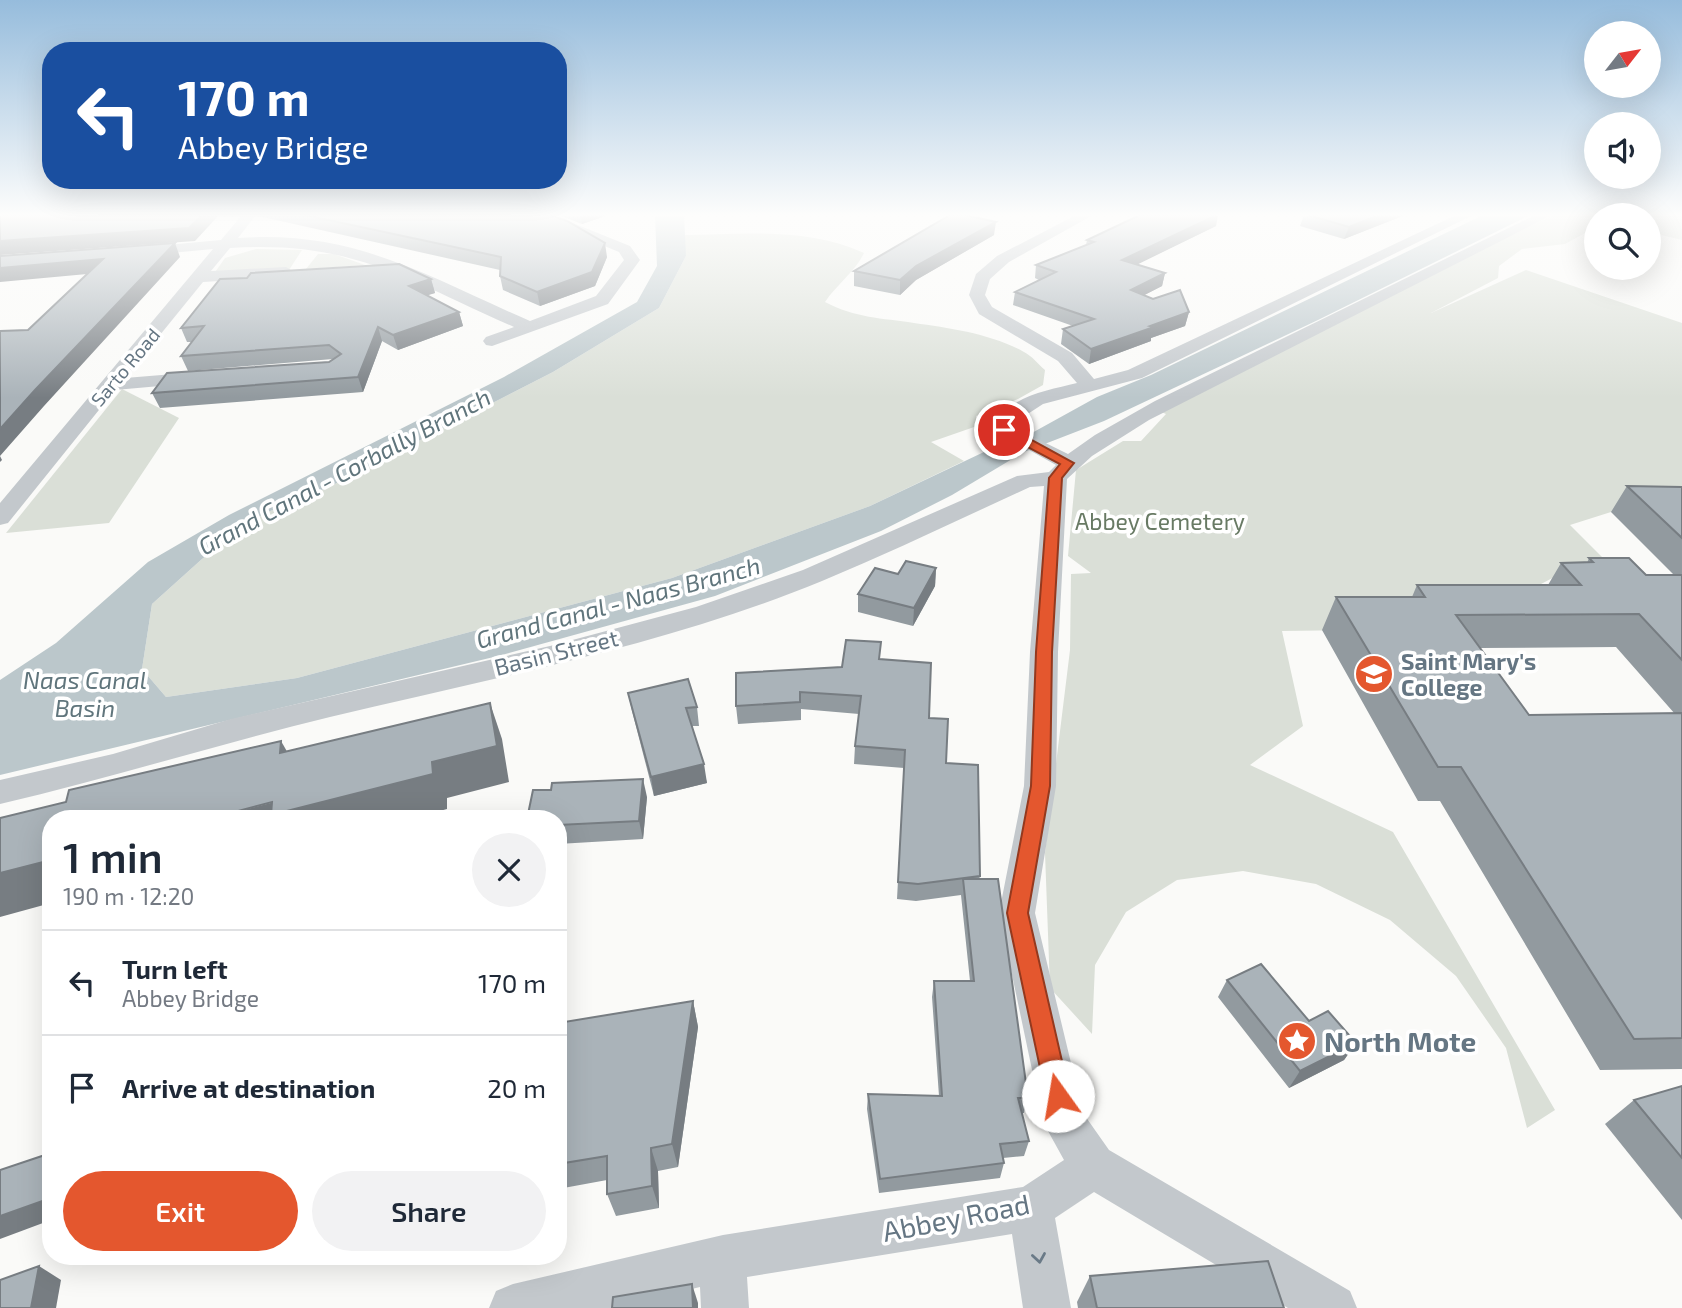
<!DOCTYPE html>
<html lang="en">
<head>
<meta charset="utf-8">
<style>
  :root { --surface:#fff; --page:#f2f2f3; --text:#1f2937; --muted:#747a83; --line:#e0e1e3; --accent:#e4572e }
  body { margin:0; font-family:"Exo 2",sans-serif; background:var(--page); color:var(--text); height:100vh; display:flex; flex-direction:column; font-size:26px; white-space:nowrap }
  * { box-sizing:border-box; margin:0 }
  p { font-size:23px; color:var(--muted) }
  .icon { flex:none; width:38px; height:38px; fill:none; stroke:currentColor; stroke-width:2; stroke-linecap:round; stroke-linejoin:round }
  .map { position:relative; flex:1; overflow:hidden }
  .details { position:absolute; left:42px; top:810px; width:525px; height:455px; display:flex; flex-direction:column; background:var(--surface); border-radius:28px; box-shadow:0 7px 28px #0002 }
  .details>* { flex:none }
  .guide { position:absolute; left:42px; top:42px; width:525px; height:147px; border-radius:28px; box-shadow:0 7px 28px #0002; background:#1a4fa0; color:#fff; overflow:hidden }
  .needle { width:46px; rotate:59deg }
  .fabs { position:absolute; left:1584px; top:21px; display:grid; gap:14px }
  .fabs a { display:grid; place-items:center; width:77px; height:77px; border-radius:50%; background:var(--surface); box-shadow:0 7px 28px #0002; font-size:35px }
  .pin { position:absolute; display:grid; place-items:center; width:60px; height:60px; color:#fff; margin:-30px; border:4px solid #fff; border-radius:50%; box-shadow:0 2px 7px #0007 }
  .me { position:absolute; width:77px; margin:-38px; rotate:347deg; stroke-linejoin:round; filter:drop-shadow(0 0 5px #0008) }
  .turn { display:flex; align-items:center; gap:24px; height:147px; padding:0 21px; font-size:32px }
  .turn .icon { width:91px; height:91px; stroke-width:2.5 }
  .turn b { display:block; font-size:49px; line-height:60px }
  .round { display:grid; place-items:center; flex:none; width:74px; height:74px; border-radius:37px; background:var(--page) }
  .summary { display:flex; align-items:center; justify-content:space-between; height:119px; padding:0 21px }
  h1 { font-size:42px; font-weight:600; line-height:52px }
  .primary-button { display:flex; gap:14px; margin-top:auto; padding:14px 21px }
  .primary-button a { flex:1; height:80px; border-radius:42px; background:var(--accent); color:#fff; font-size:28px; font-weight:600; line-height:80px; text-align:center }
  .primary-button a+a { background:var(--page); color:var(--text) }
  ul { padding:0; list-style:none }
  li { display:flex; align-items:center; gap:21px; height:105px; padding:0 21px; border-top:2px solid var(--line) }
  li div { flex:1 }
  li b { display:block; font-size:26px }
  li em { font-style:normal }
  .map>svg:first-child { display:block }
</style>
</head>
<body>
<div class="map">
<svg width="1682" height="1308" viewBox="0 0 1682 1308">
  <rect width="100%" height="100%" fill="#fafaf8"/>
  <!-- green -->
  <g fill="#dadfd7">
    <polygon points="1554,215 1682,215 1682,240 1649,232 1648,215 1596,215 1596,227 1565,244 1522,249 1499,266 1498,278 1431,313 1526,270 1682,323 1682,512 1611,512 1570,525 1612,567 1560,574 1501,605 1357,630 1282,631 1303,726 1250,765 1393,832 1555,1110 1527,1128 1506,1048 1456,976 1390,920 1316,884 1243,871 1177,880 1126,912 1095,965 1092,1034 1050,988 1045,853 1070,650 1071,574 1091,573 1068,556 1076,470 1123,441 1141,441 1166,414 1148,406"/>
    <path d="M 683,235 C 743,234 808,227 864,253 C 855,272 837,284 825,302 C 855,318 882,318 914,323 C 950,328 992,334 1024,352 C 1032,356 1038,364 1045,370 L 1043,385 L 1018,399 L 976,416 L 977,426 L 931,442 L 964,461 L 870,506 L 672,578 L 297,678 L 166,697 L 142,669 L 152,604 L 202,559 L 263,514 L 329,487 L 553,372 L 659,308 L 686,256 Z"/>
    <polygon points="256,249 302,250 289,270 213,275 225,258"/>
    <polygon points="318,254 334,254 365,265 306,269"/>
    <polygon points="122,389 179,418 109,523 6,533"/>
  </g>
  <!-- water -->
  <polygon fill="#bbc7cb" points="655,215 684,215 686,256 659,308 553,372 329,487 263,514 202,559 152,604 142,669 166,697 297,678 672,578 870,506 984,452 1010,445 1097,397 1151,375 1481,216 1530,215 1318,320 1104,421 1024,452 952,495 881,531 715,596 498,656 0,775 0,680 56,643 148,562 229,515 504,377 637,302 657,266"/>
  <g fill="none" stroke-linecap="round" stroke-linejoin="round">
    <!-- minor -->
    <g fill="#c3c8cc" fill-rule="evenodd">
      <path d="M 242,215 L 256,215 L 238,238 C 356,230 426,276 530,321 L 596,296 L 624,260 L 619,252 L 537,218 L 535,215 L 553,215 L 630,246 L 640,260 L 608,304 L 492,346 L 486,345 L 483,341 L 486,337 L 514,327 C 406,280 354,240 230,248 L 211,271 L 286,267 L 294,272 L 286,277 L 203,282 L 125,378 L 198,372 L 205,374 L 208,378 L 205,382 L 115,390 L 8,523 L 0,525 L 0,503 L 213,249 L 139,256 L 134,254 L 134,248 L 221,240 Z"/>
      <path d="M 1076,215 L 1093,215 L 1009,262 L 990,279 L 985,295 L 992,307 L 1072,353 L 1094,379 L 1128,370 L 1456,215 L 1473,215 L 1142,378 L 1043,404 L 1017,421 L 1015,428 L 1068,454 L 1095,435 L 1155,401 L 1535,215 L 1552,215 L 1149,420 L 1092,456 L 1067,479 L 1058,652 L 1056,786 L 1035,913 L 1083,1113 L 1109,1150 L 1350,1291 L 1357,1308 L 1288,1308 L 1094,1192 L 1055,1218 L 1071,1308 L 1023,1308 L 1012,1234 L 747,1277 L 749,1308 L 701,1308 L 700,1287 L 613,1308 L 489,1308 L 496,1291 L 513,1284 L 723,1235 L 1023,1187 L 1064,1160 L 1043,1122 L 999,913 L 1024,786 L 1030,652 L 1044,486 L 1030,487 C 960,519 892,552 822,581 C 666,645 493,678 330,717 C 219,744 111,778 0,804 L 0,780 L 113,754 L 231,719 L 550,646 L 696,607 L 803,570 L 1017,476 L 1049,472 L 1056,465 L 993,430 C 1005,396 1046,391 1077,383 L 1058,361 L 979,314 L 969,295 L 976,274 L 997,256 Z"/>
    </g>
  </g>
  <!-- wall -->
  <g fill="#929a9f" fill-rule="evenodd">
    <polygon points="257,215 550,215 607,257 595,286 540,306 503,290 500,276 500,270 258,216"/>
    <polygon points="559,215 608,215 582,224"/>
    <polygon points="1304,215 1405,215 1344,239 1300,226"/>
    <polygon points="1216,226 1137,264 1165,273 1162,286 1144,295 1189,312 1185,326 1151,338 1151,341 1089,364 1061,344 1063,329 1073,326 1013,305 1015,292 1039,280 1035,278 1036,265 1086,245 1087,240"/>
    <polygon points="994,235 916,280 900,295 854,286 854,271"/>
    <polygon points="431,279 435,293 426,295 459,312 463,326 398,350 382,341 363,392 160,408 152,393 329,362 333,359 188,371 181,356 192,342 187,342 181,328"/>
    <path d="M 1627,486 L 1682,487 L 1682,1069 L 1600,1070 L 1440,801 L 1418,801 L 1322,630 L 1336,597 L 1412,597 L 1417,585 L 1548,585 L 1561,563 L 1587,563 L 1589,558 L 1646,575 L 1674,575 L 1611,512 ZM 1616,647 L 1675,714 L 1529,715 L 1480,648 Z"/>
    <polygon points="936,568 935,586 913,626 858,612 858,594 898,574"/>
    <polygon points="880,660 929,718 946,763 980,876 979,879 1028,1098 1024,1113 1022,1113 1029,1141 1024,1156 1003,1158 1004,1163 1000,1178 879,1193 867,1109 868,1094 939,1096 932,997 934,981 970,981 961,895 916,901 897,899 904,768 854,764 855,746 859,714 801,709 801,720 738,724 736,706 842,667"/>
    <polygon points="628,693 697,707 699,726 692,726 707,783 654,796 632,711"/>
    <polygon points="551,790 647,797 643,839 558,844 558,819"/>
    <polygon points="1227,980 1309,1021 1356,1043 1344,1060 1289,1088 1218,997"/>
    <polygon points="693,1001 698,1027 678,1167 658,1171 659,1208 616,1216 607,1194 607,1180 558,1189 558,1023"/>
    <polygon points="1682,1086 1682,1220 1605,1124 1634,1100"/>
    <polygon points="234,1256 268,1256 240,1262"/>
    <polygon points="1090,1276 1284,1308 1078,1308 1077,1302"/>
  </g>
  <!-- shaded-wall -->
  <g fill="#777d82">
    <polygon points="202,215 219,215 195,241 0,255 0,241"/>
    <polygon points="580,215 608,215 582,224"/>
    <polygon points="1217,215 1218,215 1216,226 1120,273 1122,260"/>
    <polygon points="1379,215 1405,215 1344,239 1349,227"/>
    <polygon points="996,222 994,235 916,280 900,295 900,280 916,266"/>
    <polygon points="175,243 180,257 44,406 0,456 2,460 0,462 0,429 35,390"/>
    <polygon points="605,243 607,257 595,286 540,306 537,292"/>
    <polygon points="103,259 109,272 0,282 0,268"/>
    <polygon points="1165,273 1162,286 1129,303 1131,290"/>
    <polygon points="431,279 435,293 413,300 409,286"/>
    <polygon points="459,312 463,326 398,350 393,335"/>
    <polygon points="1189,312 1185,326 1151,338 1151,341 1089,364 1091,349 1150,326"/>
    <polygon points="378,327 382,341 363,392 358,377"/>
    <polygon points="936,568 935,586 913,626 914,608"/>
    <polygon points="490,703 502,739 509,782 447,798 447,809 411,819 208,819 432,762"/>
    <polygon points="281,741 301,776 280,753"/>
    <polygon points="704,764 707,783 654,796 651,777"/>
    <polygon points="643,779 647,797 643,839 639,821"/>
    <polygon points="51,860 51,903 0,917 0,873"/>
    <polygon points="693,1001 698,1027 678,1167 672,1144"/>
    <polygon points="1356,1043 1344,1060 1289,1088 1300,1071"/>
    <polygon points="651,1148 658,1171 659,1208 652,1186"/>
    <polygon points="51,1198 51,1220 0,1239 0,1216"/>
    <polygon points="39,1266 61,1280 56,1308 31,1308"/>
    <polygon points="692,1284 698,1303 698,1308 693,1308"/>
  </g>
  <!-- building -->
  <g fill="#aab3b9" stroke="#777d82" stroke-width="2">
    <polygon points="0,215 202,215 189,228 0,241"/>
    <polygon points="305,215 550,215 567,221 605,243 592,272 537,292 500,276 501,257"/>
    <polygon points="950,215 965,215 996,222 916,266 900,280 854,271"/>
    <polygon points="1140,215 1217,215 1122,260 1165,273 1131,290 1153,299 1180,290 1189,312 1150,326 1154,327 1091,349 1063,329 1094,319 1015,292 1056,272 1036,265 1094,242 1087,240"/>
    <polygon points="1308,215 1379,215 1349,227"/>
    <polygon points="175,243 35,390 0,429 0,331 28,330 103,259 0,268 0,256"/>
    <polygon points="399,264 431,279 409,286 459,312 393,335 378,327 358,377 152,393 167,373 329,362 341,354 329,345 181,356 204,326 181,328 220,279 247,278 251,273"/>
    <polygon points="1627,486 1682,487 1682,538"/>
    <polygon points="1589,558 1629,558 1646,575 1682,575 1682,660 1639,614 1456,615 1529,715 1682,713 1682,1038 1634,1039 1461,767 1438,767 1336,597 1425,597 1417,585 1581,585 1561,563 1593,562"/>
    <polygon points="906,561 936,568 914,608 858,594 875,568 898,574"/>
    <polygon points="846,640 881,642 879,659 931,663 929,718 948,719 946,763 978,765 980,876 918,884 898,882 905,750 855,746 861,696 800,692 800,702 736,706 736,673 842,667"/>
    <polygon points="688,679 697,707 686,708 704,764 651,777 628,693"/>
    <polygon points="490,703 497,746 432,762 433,774 271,815 272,802 208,819 51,819 51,860 0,873 0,818 66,802 69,790 281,741 280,753"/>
    <polygon points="643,779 639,821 558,825 558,819 527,819 533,790 551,790 552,783"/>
    <polygon points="963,879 998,879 1028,1098 1018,1098 1029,1141 1000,1144 1004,1163 880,1179 868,1094 942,1096 934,981 974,981"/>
    <polygon points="1261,964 1309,1021 1328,1011 1356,1043 1300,1071 1227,980"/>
    <polygon points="693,1001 672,1144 651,1148 652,1186 607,1194 607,1156 558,1164 558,1023"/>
    <polygon points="1682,1086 1682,1158 1634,1100"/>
    <polygon points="51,1153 51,1198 0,1216 0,1170"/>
    <polygon points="1268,1261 1284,1308 1097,1308 1090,1276"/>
    <polygon points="39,1266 31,1308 0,1308 0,1280"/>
    <polygon points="692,1284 693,1308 612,1308 613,1297"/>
  </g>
  <!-- one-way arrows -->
  <defs><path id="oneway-chevron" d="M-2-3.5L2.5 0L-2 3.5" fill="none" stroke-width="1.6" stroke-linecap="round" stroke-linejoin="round" transform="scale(1.75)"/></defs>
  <use stroke="#6a7a87" href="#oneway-chevron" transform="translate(1039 1258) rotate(81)"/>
  <!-- sky -->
  <linearGradient id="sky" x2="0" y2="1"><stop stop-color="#96bcdc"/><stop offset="0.54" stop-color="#fdfdfc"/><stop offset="1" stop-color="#fdfdfc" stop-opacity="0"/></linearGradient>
  <rect width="1682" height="398" fill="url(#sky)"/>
  <!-- route -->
  <polygon fill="#e4572e" stroke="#94391e" stroke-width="2" points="999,427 1008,427 1074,463 1062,478 1052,652 1050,786 1028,913 1070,1096 1066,1104 1058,1108 1050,1104 1046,1096 1007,913 1031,786 1036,652 1049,478 1060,464 999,432"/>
  <!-- icons -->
  <defs>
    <symbol id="school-disc" viewBox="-11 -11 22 22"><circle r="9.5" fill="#e4572e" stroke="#fff"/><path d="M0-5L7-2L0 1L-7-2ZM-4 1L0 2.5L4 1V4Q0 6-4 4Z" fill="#fff"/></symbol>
    <symbol id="sight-disc" viewBox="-11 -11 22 22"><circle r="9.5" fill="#e4572e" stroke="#fff"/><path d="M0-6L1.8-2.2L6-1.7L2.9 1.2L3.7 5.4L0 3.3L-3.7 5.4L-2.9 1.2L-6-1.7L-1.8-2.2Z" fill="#fff"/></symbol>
  </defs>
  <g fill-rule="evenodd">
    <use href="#school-disc" x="1352" y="652" width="44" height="44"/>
    <use href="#sight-disc" x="1275" y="1019" width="44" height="44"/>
  </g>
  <g text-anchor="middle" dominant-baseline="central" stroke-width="7" stroke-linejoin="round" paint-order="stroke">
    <!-- far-street labels -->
    <g font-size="19" fill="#657683" stroke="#fff">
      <text transform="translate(125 367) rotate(-50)">Sarto Road</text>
    </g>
    <!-- park labels -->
    <g font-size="23" fill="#687a64" stroke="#fff">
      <text x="1160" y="521">Abbey Cemetery</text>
    </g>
    <!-- street labels -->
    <g font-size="23" fill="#657683" stroke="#fff">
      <text transform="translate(556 652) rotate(-14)">Basin Street</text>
    </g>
    <!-- poi labels -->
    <g font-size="23" font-weight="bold" fill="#657683" stroke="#fff" text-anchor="start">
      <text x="1401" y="661">Saint Mary's<tspan x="1401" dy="26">College</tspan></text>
    </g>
    <!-- water labels -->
    <g font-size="24" font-style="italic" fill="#60757c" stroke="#fff">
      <text transform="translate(344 471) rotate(-28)">Grand Canal - Corbally Branch</text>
      <text transform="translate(618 602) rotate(-15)">Grand Canal - Naas Branch</text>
      <text x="85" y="679">Naas Canal<tspan x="85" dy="28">Basin</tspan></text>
    </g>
    <!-- near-poi labels -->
    <g font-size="28" font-weight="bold" fill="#657683" stroke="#fff" text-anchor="start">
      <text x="1324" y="1041">North Mote</text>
    </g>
    <!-- near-street labels -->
    <g font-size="28" fill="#657683" stroke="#fff">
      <text transform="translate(956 1217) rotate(-11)">Abbey Road</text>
    </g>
  </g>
</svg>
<div class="fabs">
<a><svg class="needle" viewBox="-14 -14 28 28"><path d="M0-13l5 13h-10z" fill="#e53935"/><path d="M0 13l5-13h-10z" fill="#747a83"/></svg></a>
<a><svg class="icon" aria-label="sound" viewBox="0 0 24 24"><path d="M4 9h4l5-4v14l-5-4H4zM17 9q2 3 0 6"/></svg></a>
<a><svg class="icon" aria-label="search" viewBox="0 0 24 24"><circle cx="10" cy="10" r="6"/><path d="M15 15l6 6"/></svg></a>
</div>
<div class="pin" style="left:1004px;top:430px;background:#d93025"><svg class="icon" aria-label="arrive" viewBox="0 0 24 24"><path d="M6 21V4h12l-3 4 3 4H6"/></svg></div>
<svg class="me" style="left:1058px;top:1096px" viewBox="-20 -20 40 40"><circle r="19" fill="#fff"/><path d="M0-13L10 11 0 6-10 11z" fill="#e4572e"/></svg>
<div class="guide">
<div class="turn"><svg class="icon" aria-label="left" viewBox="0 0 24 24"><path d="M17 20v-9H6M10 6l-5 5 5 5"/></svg><div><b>170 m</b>Abbey Bridge</div></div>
</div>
<section class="details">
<div class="summary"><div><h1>1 min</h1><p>190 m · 12:20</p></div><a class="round"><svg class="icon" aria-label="close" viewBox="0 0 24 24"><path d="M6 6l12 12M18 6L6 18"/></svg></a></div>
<ul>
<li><svg class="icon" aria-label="left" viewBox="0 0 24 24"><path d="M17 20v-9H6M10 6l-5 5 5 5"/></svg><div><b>Turn left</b><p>Abbey Bridge</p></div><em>170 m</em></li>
<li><svg class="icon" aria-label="arrive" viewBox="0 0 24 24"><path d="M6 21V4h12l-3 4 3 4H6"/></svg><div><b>Arrive at destination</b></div><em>20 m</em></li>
</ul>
<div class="primary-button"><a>Exit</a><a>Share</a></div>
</section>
</div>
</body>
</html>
